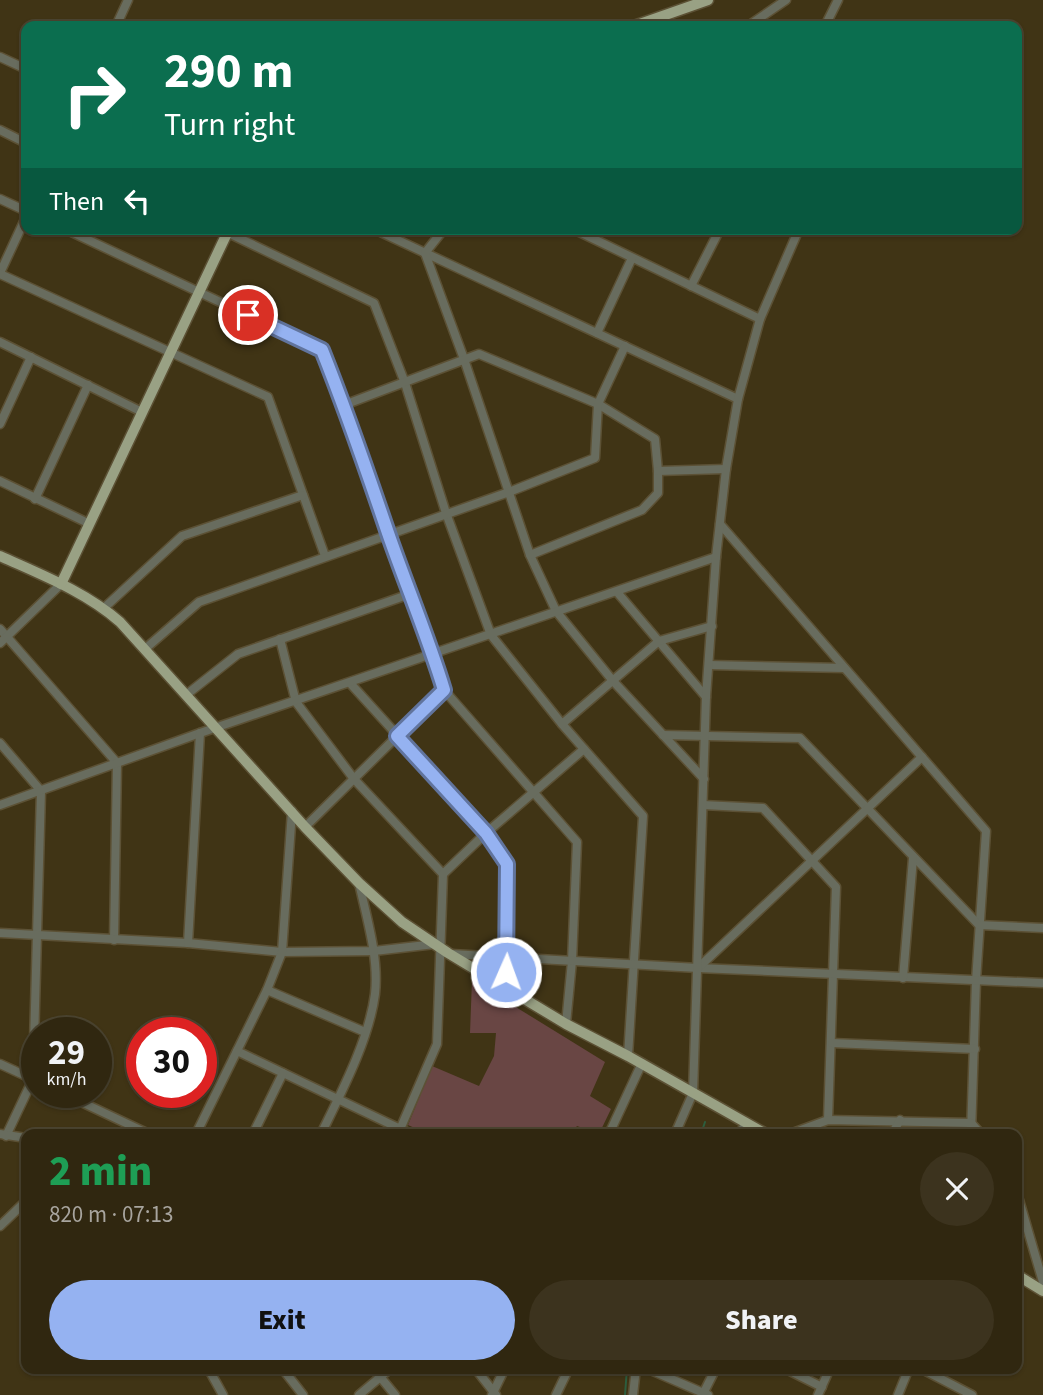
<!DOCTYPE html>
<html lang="en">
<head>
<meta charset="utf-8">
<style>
  :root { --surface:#302710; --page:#3c331e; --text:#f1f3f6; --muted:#a8a59f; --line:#4b4430; --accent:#95b2f1 }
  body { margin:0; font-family:"Source Sans 3",sans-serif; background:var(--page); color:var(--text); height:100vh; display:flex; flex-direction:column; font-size:26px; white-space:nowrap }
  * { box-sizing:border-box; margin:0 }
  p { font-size:23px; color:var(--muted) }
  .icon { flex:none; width:38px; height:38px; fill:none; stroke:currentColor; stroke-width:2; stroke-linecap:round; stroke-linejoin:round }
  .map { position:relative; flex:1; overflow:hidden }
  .drawer { position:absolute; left:21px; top:1129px; width:1001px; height:245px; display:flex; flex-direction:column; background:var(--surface); border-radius:14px; box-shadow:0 2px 5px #0004,0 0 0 2px var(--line) }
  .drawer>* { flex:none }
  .guide { position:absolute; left:21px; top:21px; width:1001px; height:214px; border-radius:14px; box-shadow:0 2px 5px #0004,0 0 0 2px var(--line); background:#0b6e4f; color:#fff; overflow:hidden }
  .speed { position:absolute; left:21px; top:1017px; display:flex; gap:14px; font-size:35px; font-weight:700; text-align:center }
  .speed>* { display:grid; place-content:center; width:91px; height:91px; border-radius:50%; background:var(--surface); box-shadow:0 2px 5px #0004,0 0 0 2px var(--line); line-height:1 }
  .speed small { font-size:18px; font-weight:400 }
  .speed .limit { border:10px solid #d22; background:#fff; color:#111 }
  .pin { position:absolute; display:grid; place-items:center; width:60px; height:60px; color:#fff; margin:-30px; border:4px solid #fff; border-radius:50%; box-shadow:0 2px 7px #0007 }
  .me { position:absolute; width:77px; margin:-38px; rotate:2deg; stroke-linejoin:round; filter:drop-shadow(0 0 5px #0008) }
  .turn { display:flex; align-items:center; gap:24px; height:147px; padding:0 28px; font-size:32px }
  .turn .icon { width:91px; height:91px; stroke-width:2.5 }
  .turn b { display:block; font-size:49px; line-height:60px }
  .then { display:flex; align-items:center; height:66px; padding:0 28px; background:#0003; gap:14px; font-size:26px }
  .round { display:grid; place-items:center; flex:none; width:74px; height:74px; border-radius:37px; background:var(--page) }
  .head { display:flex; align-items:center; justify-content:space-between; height:119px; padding:0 28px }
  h1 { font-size:42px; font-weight:800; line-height:52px; color:#1e9e55 }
  .button { display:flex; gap:14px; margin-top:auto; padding:14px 28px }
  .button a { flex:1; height:80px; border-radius:42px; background:var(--accent); color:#111; font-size:28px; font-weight:800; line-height:80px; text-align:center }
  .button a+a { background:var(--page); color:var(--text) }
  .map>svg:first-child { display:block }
</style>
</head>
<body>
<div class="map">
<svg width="1043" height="1395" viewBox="0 0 1043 1395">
  <rect width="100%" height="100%" fill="#403415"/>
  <!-- green -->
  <polygon fill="#694644" points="472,980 605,1062 590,1096 611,1109 599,1134 577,1126 571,1134 428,1134 408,1125 432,1066 479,1086 494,1056 496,1033 470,1033"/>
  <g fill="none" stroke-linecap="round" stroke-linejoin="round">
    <!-- stream -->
    <g stroke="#2d5d3e" stroke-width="2">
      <polyline points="701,1134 705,1122"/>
      <polyline points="625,1395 627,1368"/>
    </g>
    <defs>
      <g id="minor">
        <polyline points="116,26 128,0"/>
        <polyline points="748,26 786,0"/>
        <polyline points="825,26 838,0"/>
        <polyline points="0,57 26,69"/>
        <polyline points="0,130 26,143"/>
        <polyline points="0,199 26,211"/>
        <polyline points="65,229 322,350 344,405 388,534 433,655 444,690 577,842 572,961 566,1024"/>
        <polyline points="220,229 374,303 405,383 446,513 491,635 562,724 643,816 628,1056"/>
        <polyline points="374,229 738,399"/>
        <polyline points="444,229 425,253 464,359 530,555 556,611 613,681 704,779"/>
        <polyline points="573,229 760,319"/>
        <polyline points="0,273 26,217"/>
        <polyline points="0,274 268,397 325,556"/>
        <polyline points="691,286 720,229"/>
        <polyline points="597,333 632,258"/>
        <polyline points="0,342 142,412"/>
        <polyline points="344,405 479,354 598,404 655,439 658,471 658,493 642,510 530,555"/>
        <polyline points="0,424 31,357"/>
        <polyline points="658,471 726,469"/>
        <polyline points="0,481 90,524"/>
        <polyline points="35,499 88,385"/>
        <polyline points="720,524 986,831 976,981 971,1134"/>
        <polyline points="617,592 706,697"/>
        <polyline points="104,608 182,536 303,495"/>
        <polyline points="0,629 117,763 114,940"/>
        <polyline points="280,639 296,702 354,779 443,874 437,1044 398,1134"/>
        <polyline points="0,643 61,584"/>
        <polyline points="145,649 199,602 509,492 595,458 598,404 625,346"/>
        <polyline points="709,665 844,668"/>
        <polyline points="350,683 486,833 507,864 507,958 504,987"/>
        <polyline points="186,695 238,654 410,594"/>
        <polyline points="562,724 659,641 712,626"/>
        <polyline points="663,735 800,738 979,925 1043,928"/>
        <polyline points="0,743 41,791 33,1079 6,1136"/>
        <polyline points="0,805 200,733 716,557"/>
        <polyline points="703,805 763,808 836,887 828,1120"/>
        <polyline points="305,827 444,690"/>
        <polyline points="443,874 486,833 584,749"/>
        <polyline points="0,933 188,943 282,952 374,951 435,944"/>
        <polyline points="188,943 200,733"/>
        <polyline points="451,954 698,968 1043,983"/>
        <polyline points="698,968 922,757"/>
        <polyline points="903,978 913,858"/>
        <polyline points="267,990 365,1032"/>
        <polyline points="832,1043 975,1049"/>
        <polyline points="237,1051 411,1134"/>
        <polyline points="0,1064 37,1081"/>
        <polyline points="60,1092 149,1134"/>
        <polyline points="0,1134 26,1138"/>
        <polyline points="196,1134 267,990 282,952 292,811"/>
        <polyline points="253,1134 283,1073"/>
        <path d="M 321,1134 C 341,1093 369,1040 375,994 C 379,958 367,919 359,883"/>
        <polyline points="609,1134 642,1063"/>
        <polyline points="675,1134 693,1093 706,697 716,557 726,469 738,399 760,319 799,229"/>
        <polyline points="740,1134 746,1122"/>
        <polyline points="790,1134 828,1120 971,1123 981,1134"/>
        <polyline points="892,1134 900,1120"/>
        <polyline points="1017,1193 1043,1282"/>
        <polyline points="0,1226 26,1201"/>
        <polyline points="208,1368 223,1395"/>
        <polyline points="282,1368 303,1395"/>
        <polyline points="373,1368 395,1395"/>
        <polyline points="475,1368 496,1395"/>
        <polyline points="646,1368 708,1395"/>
        <polyline points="784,1368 822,1387"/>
        <polyline points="920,1368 972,1395"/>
        <polyline points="704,1392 716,1368"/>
        <polyline points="359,1395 391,1368"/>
        <polyline points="492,1395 505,1368"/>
        <polyline points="556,1395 569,1368"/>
        <polyline points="633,1395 636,1368"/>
        <polyline points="818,1395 830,1368"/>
        <polyline points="898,1395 909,1368"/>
      </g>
      <g id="major">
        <polyline points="634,26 708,0"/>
        <path d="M 0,556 C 42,575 86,592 120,622 L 305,827 L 359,883 L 402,922 L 448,953 L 566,1024 L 628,1056 L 766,1134"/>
        <polyline points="61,584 229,229"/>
        <polyline points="1017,1275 1043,1291"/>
      </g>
    </defs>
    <!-- minor casing -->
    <use href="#minor" stroke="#5c5135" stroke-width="11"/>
    <!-- major casing -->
    <use href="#major" stroke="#5c5135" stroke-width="13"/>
    <!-- minor -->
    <use href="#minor" stroke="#686c5e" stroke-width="8"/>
    <!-- major -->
    <use href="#major" stroke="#99a184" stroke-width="10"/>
  </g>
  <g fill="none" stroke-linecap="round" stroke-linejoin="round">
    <defs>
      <path id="route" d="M 248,315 L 322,350 C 346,410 367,471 388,533 C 406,585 428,637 444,690 L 397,736 L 486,833 L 507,864 L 506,972"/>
    </defs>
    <!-- route casing -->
    <use href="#route" stroke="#61749d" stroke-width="18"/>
    <!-- route -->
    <use href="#route" stroke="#95b2f1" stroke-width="12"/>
  </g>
</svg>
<div class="speed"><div>29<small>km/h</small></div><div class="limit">30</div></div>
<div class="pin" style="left:248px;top:315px;background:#d93025"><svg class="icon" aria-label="arrive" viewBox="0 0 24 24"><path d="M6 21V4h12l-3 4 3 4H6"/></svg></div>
<svg class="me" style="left:506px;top:972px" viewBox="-20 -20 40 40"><circle r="17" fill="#95b2f1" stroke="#fff" stroke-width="3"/><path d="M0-11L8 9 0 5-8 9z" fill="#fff"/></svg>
<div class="guide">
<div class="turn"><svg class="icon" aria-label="right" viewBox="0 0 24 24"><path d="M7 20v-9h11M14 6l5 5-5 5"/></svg><div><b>290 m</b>Turn right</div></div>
<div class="then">Then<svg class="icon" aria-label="left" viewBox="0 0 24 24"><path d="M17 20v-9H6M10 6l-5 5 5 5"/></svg></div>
</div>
<section class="drawer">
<div class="head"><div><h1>2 min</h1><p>820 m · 07:13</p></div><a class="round"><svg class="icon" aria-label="close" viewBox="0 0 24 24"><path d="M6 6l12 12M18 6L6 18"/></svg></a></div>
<div class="button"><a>Exit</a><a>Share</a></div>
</section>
</div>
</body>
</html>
